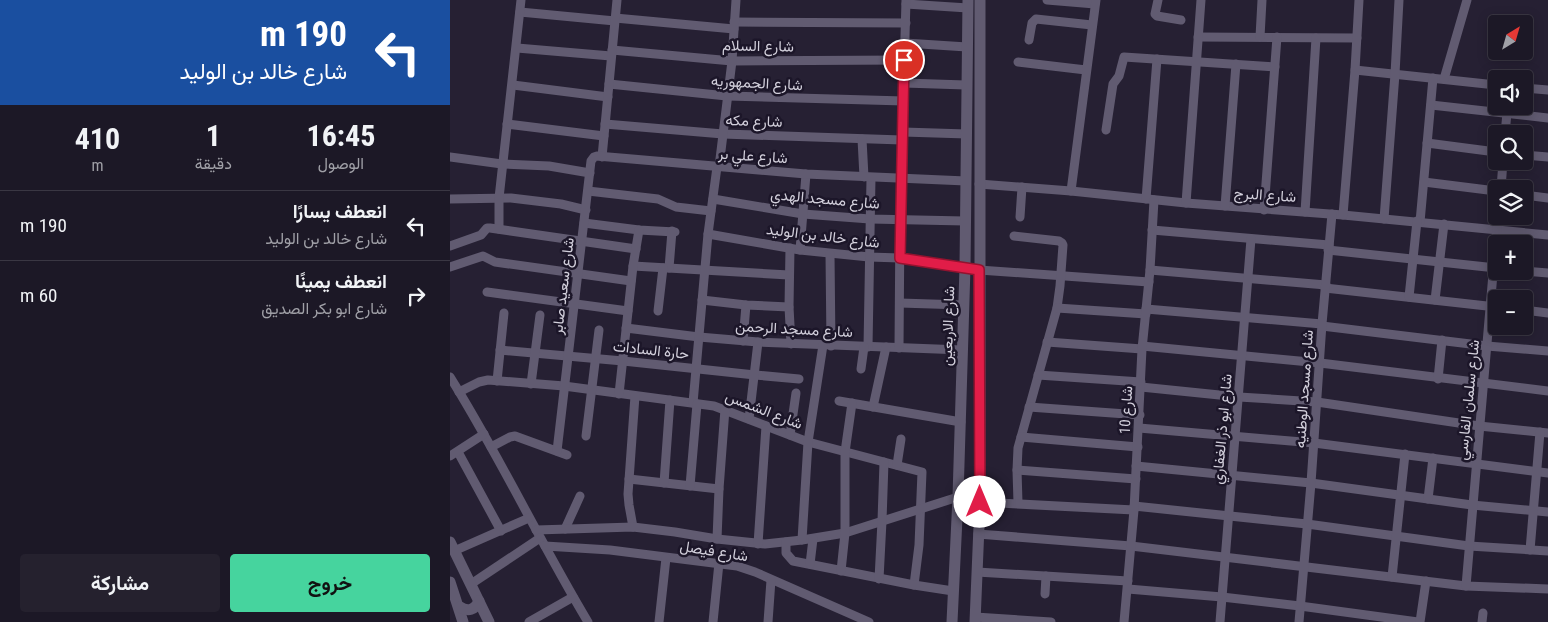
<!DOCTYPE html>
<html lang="ar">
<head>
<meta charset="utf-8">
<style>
  :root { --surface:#1c1826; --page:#25212e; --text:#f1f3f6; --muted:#a0a0a7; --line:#3a3743; --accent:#46d49e }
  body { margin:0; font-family:"Roboto Condensed",Vazirmatn,sans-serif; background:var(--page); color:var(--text); direction:rtl; height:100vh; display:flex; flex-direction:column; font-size:19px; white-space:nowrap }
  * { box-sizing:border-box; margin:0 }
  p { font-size:16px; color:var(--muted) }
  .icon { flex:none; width:28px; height:28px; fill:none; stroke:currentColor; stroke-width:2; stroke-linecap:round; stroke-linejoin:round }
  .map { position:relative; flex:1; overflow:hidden; direction:ltr }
  .drawer { display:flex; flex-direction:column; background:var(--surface); width:450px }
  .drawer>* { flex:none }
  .hud { background:#1a4fa0; color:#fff; overflow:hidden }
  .needle { width:32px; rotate:37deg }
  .fabs { position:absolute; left:1038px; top:15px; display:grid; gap:10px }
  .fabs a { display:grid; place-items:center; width:45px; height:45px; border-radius:5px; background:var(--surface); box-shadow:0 2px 12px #0003,0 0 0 1px var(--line); font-size:25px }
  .pin { position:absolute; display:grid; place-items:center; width:42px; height:42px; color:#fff; margin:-21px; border:2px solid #fff; border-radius:50%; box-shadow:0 1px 5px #0007 }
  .me { position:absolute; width:55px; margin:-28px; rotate:0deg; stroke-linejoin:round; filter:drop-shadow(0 0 4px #0008) }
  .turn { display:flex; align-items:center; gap:18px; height:105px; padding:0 20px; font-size:22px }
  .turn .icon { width:65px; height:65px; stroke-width:2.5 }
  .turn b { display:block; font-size:35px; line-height:42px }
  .eta { display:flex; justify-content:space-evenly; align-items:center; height:85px; text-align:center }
  .eta b { font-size:30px; font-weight:700; line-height:35px }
  .button { display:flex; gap:10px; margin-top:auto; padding:10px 20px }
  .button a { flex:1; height:58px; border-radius:5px; background:var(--accent); color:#111; font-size:20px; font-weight:700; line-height:58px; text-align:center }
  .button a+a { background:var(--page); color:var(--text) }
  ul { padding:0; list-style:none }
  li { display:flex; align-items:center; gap:15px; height:70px; padding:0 20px; border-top:1px solid var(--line) }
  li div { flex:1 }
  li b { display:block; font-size:19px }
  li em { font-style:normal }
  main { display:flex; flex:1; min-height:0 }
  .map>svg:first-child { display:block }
</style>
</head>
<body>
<main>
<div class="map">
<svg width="1098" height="622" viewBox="0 0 1098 622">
  <rect width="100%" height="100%" fill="#262033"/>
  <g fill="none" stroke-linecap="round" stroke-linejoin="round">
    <!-- street -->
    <g stroke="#615b71" stroke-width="9">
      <polyline points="597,0 645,4"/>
      <polyline points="708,0 705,14 707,16 731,20"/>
      <polyline points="456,4 518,8"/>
      <polyline points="70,12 165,21"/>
      <polyline points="165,18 284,29"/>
      <polyline points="284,22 456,23"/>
      <polyline points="748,37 907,38"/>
      <polyline points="810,37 812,0"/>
      <polyline points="579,40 582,23 586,19 642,25"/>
      <polyline points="455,43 517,47"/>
      <polyline points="67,48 161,56"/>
      <polyline points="162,50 282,61 455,60"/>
      <polyline points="568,62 636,70"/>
      <polyline points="905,70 1046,85"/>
      <polyline points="994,79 1017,0"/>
      <polyline points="454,83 516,85"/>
      <polyline points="159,84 277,96 454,101"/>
      <polyline points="63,85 158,97"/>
      <polyline points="1074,88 1098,90"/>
      <polyline points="981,105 1098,118"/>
      <polyline points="57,124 154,136"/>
      <polyline points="155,124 273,134 452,140"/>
      <polyline points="656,130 663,84 669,76 674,57 825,67"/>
      <polyline points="453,132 517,134"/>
      <polyline points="1055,134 1057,113"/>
      <polyline points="412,139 414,177"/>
      <polyline points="977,143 1046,152"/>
      <polyline points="1074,155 1098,157"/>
      <polyline points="0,157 52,164 99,166 140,173"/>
      <polyline points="152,157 167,0"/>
      <polyline points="269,167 282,61 286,0"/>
      <polyline points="974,182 1046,191"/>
      <polyline points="529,184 621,191 736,203 893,215 1098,235"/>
      <polyline points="1051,189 1053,161"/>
      <polyline points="138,191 208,199 226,207 261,211"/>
      <polyline points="621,191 646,0"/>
      <polyline points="1074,195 1098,198"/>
      <polyline points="0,199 61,198 111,204 136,210"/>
      <polyline points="263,199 353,214 420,219 515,221"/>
      <polyline points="696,199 707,59"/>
      <polyline points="736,203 751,0"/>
      <polyline points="775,206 786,64"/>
      <polyline points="814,210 827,37"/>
      <polyline points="855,212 866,38"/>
      <polyline points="893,215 905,70 909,0"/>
      <polyline points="570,217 572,187"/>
      <polyline points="934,219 945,74 949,0"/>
      <polyline points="970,222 983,78"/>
      <polyline points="134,223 189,230 225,232"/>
      <polyline points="49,229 49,198 71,0"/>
      <polyline points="702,230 879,245"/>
      <polyline points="258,234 350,250 419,257 450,258 529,270 699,282"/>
      <polyline points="564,236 609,241 612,243 613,245 610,286 607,308 568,448 567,470 568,503"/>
      <polyline points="0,246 31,235 37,228 40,228 186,249"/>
      <polyline points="340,248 339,307 341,344"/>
      <polyline points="350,250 356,174"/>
      <polyline points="878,250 1046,268"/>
      <polyline points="380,254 381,346"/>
      <polyline points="183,266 339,275"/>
      <polyline points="0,267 33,256 45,262 181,281"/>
      <polyline points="219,268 222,231"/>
      <polyline points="700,270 876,285"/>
      <polyline points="1074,271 1098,273"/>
      <polyline points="875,288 1046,307"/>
      <polyline points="37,292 178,311"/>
      <polyline points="959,297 967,221"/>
      <polyline points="252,300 296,305 339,307"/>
      <polyline points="985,300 994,224"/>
      <polyline points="450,303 513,305"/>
      <polyline points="607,308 696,314"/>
      <polyline points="696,309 872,324"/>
      <polyline points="1074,310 1098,313"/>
      <polyline points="208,311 213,268"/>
      <polyline points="872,326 1037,346 1098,351"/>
      <polyline points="176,328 249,337 308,342 512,350"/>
      <polyline points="293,341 296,305"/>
      <polyline points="597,342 692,349"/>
      <polyline points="692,346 870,363 1098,391"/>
      <polyline points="418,347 421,178"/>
      <polyline points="449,348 450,219 456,0"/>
      <polyline points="50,350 173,361 305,375 349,379"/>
      <polyline points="411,369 414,347"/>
      <polyline points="588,375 691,382"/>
      <path d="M 0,377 C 50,457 90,542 138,622"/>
      <polyline points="988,379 992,340"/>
      <polyline points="47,381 54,313"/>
      <polyline points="81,384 90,315"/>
      <polyline points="691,387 789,397 867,402 1029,426 1098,433"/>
      <polyline points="9,392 29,382 38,380 114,386 264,406 358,442 472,472 469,545 464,585"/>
      <polyline points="169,394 183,266 189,230"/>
      <polyline points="389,401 511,422"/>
      <polyline points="243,403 258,234 267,167"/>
      <polyline points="423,407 436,347"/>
      <polyline points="579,407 690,415"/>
      <polyline points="299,419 308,342"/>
      <polyline points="689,428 864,443 1098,473"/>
      <polyline points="340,435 346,393"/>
      <polyline points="136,436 149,330"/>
      <polyline points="571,437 688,447"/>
      <polyline points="41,447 60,437 65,436 117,455"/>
      <polyline points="107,451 141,161 144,157 147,156 356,174 516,181"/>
      <polyline points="8,452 51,531"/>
      <polyline points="0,456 34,434"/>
      <polyline points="447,465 451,439"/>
      <polyline points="686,466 861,483 1022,505 1098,512"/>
      <polyline points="567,470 686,479"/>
      <polyline points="179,479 269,489"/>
      <polyline points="214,483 220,400"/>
      <polyline points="240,486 247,404"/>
      <polyline points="978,499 983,458"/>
      <polyline points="530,502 684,510"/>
      <polyline points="684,506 857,524 1019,546 1098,551"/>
      <polyline points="183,527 179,505 178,494 185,396"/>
      <polyline points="115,529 130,496"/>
      <polyline points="86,530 183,527 225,532 267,539 315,544 352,540 395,533 508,497"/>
      <polyline points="528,534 681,546 1016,586 1098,589"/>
      <polyline points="267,539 269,489 275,409"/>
      <polyline points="352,540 358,442 373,345"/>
      <polyline points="336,542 336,553 343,561 464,585 503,591"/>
      <polyline points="308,544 316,426"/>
      <polyline points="95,546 160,550 287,566 305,572 419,622"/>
      <polyline points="1080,550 1090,432"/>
      <polyline points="4,551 79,518"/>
      <polyline points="360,564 363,539"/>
      <polyline points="391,571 395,533 395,452 402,403"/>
      <polyline points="527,572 678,581"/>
      <polyline points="942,577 955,454"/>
      <polyline points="429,579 432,521 434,462"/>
      <polyline points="21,584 90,538"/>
      <polyline points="1016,586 1048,216"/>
      <polyline points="678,589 772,597 850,606 968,622"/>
      <polyline points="595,594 596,576"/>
      <polyline points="525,617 601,622"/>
      <polyline points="79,622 123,597"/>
      <polyline points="209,622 216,558"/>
      <polyline points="263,622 269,563"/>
      <polyline points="318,622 321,580"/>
      <polyline points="674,622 684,510 692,349 700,270 704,200"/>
      <polyline points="770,622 801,239"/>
      <polyline points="849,622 861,483 872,324 882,214"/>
      <polyline points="970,622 976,581"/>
      <polyline points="1032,622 1033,613"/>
    </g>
    <!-- secondary -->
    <g stroke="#615b71" stroke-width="11">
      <polyline points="0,542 39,622"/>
      <polyline points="0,582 13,622"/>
      <path d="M 10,607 C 18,612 25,610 29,601"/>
      <polyline points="502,622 508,497 515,267 518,0"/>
      <polyline points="525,622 530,502 530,0"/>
    </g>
  </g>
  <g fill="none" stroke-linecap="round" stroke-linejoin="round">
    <defs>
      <polyline id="route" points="454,60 450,258 529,270 530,502"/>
    </defs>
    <!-- route casing -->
    <use href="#route" stroke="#92132f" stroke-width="12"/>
    <!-- route -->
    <use href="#route" stroke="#e11d48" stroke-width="9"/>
  </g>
  <g text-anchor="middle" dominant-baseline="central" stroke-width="5" stroke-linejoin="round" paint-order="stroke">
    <!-- street labels -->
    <g font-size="15" fill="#d3d0dc" stroke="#1c1629">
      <text transform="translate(308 46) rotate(1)">شارع السلام</text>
      <text transform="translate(307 83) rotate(3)">شارع الجمهوريه</text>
      <text transform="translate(304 121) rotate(2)">شارع مكه</text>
      <text transform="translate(303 156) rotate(4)">شارع علي بر</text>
      <text transform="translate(815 195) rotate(4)">شارع البرج</text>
      <text transform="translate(375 199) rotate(5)">شارع مسجد الهدي</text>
      <text transform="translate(373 236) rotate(7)">شارع خالد بن الوليد</text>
      <text transform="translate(113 286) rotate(-83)">شارع سعيد صابر</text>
      <text transform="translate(498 326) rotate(-88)">شارع الاربعين</text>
      <text transform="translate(344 329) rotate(3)">شارع مسجد الرحمن</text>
      <text transform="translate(201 350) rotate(6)">حارة السادات</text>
      <text transform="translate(854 389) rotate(-86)">شارع مسجد الوطنيه</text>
      <text transform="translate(1018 400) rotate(-84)">شارع سلمان الفارسي</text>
      <text transform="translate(314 410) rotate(21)">شارع الشمس</text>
      <text transform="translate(676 410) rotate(-87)">شارع 10</text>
      <text transform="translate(772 429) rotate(-85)">شارع ابو ذر الغفاري</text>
      <text transform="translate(264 551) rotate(9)">شارع فيصل</text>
    </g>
  </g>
</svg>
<div class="fabs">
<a><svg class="needle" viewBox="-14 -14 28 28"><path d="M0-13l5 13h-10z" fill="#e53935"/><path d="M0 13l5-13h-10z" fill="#a0a0a7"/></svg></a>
<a><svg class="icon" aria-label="sound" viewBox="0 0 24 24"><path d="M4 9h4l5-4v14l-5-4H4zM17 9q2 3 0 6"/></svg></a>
<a><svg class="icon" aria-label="search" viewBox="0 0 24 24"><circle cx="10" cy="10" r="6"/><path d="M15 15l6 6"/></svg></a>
<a><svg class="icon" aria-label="layers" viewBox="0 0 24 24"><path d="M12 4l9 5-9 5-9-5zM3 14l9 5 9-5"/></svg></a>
<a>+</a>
<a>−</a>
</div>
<div class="pin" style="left:454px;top:60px;background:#d93025"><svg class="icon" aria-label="arrive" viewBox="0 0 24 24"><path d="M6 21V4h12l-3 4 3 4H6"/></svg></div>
<svg class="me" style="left:530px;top:502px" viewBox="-20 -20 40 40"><circle r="19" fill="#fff"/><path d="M0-13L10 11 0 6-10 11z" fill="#e11d48"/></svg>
</div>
<section class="drawer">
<div class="hud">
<div class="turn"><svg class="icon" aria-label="left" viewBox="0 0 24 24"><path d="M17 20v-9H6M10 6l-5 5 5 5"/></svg><div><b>190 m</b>شارع خالد بن الوليد</div></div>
</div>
<div class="eta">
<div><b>16:45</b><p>الوصول</p></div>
<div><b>1</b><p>دقيقة</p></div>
<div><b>410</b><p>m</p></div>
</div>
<ul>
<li><svg class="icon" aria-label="left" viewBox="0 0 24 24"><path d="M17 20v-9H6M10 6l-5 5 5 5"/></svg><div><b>انعطف يسارًا</b><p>شارع خالد بن الوليد</p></div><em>190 m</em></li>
<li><svg class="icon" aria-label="right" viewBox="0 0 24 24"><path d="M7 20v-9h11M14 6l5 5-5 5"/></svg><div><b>انعطف يمينًا</b><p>شارع ابو بكر الصديق</p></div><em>60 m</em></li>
</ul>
<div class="button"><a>خروج</a><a>مشاركة</a></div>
</section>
</main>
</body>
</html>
